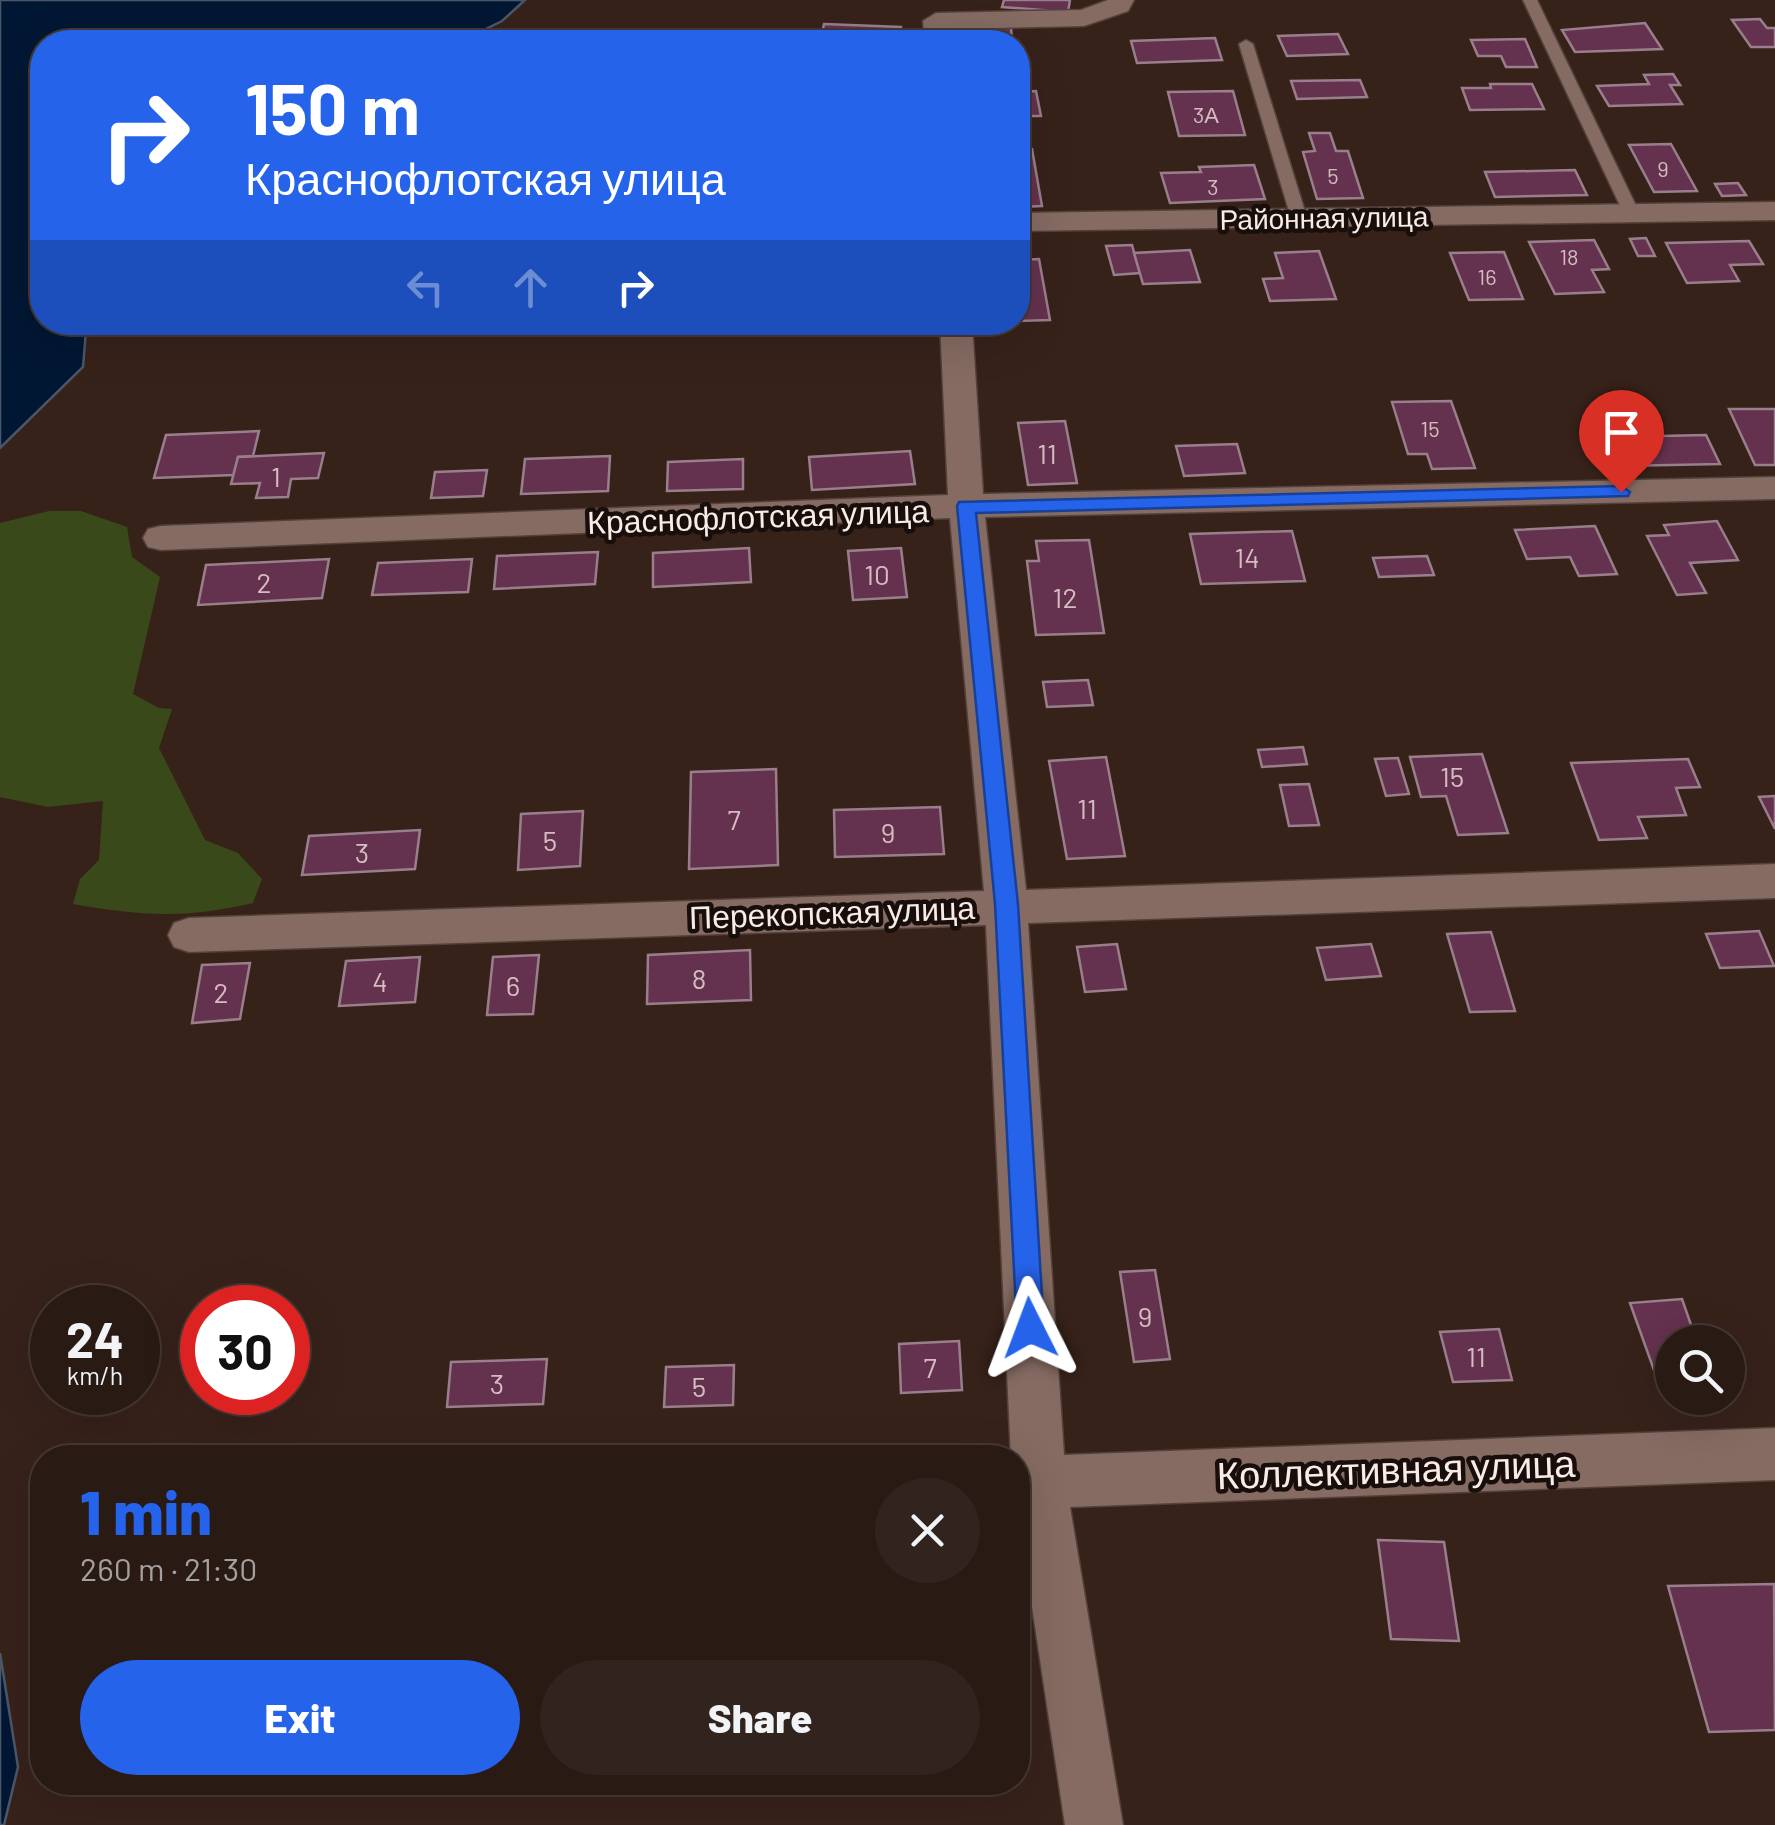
<!DOCTYPE html>
<html lang="en">
<head>
<meta charset="utf-8">
<style>
  :root { --surface:#291a14; --page:#31231d; --text:#f1f3f6; --muted:#a5a1a0; --line:#453834; --accent:#2563eb }
  body { margin:0; font-family:Barlow,sans-serif; background:var(--page); color:var(--text); height:100vh; display:flex; flex-direction:column; font-size:38px; white-space:nowrap }
  * { box-sizing:border-box; margin:0 }
  p { font-size:32px; color:var(--muted) }
  .icon { flex:none; width:55px; height:55px; fill:none; stroke:currentColor; stroke-width:2; stroke-linecap:round; stroke-linejoin:round }
  .map { position:relative; flex:1; overflow:hidden }
  .panel { position:absolute; left:30px; top:1445px; width:1000px; height:350px; display:flex; flex-direction:column; background:var(--surface); border-radius:40px; box-shadow:0 10px 40px #0002,0 0 0 2px var(--line) }
  .panel>* { flex:none }
  .hud { position:absolute; left:30px; top:30px; width:1000px; height:305px; border-radius:40px; box-shadow:0 10px 40px #0002,0 0 0 2px var(--line); background:#2563eb; color:#fff; overflow:hidden }
  .fabs { position:absolute; left:1655px; top:1325px; display:grid; gap:20px }
  .fabs a { display:grid; place-items:center; width:90px; height:90px; border-radius:50%; background:var(--surface); box-shadow:0 10px 40px #0002,0 0 0 2px var(--line); font-size:50px }
  .speed { position:absolute; left:30px; top:1285px; display:flex; gap:20px; font-size:50px; font-weight:700; text-align:center }
  .speed>* { display:grid; place-content:center; width:130px; height:130px; border-radius:50%; background:var(--surface); box-shadow:0 10px 40px #0002,0 0 0 2px var(--line); line-height:1 }
  .speed small { font-size:25px; font-weight:400 }
  .speed .limit { border:15px solid #d22; background:#fff; color:#111 }
  .pin { position:absolute; display:grid; place-items:center; width:85px; height:85px; color:#fff; margin:-102px -42px; border-radius:50% 50% 50% 0; rotate:-45deg; box-shadow:0 0 10px #0007 }
  .pin .icon { rotate:45deg }
  .me { position:absolute; width:110px; margin:-55px; rotate:357deg; stroke-linejoin:round; filter:drop-shadow(0 0 8px #0008) }
  .turn { display:flex; align-items:center; gap:35px; height:210px; padding:0 50px; font-size:45px }
  .turn .icon { width:130px; height:130px; stroke-width:2.5 }
  .turn b { display:block; font-size:70px; line-height:85px }
  .lanes { display:flex; align-items:center; height:95px; padding:0 50px; background:#0003; justify-content:center; gap:50px; direction:ltr }
  .lanes .off { opacity:.35 }
  .round { display:grid; place-items:center; flex:none; width:105px; height:105px; border-radius:52px; background:var(--page) }
  .headline { display:flex; align-items:center; justify-content:space-between; height:170px; padding:0 50px }
  h1 { font-size:60px; font-weight:800; line-height:75px; color:var(--accent) }
  .button { display:flex; gap:20px; margin-top:auto; padding:20px 50px }
  .button a { flex:1; height:115px; border-radius:60px; background:var(--accent); color:#fff; font-size:40px; font-weight:800; line-height:115px; text-align:center }
  .button a+a { background:var(--page); color:var(--text) }
  .map>svg:first-child { display:block }
</style>
</head>
<body>
<div class="map">
<svg width="1775" height="1825" viewBox="0 0 1775 1825">
  <rect width="100%" height="100%" fill="#37221a"/>
  <!-- green -->
  <path fill="#3a4919" d="M 49,511 L 81,511 L 127,527 L 132,557 L 160,577 L 133,694 L 159,708 L 172,709 L 159,748 L 205,840 L 238,853 L 262,879 L 253,903 C 183,919 143,916 73,904 L 80,879 L 99,860 L 103,801 L 48,807 L 0,797 L 0,523 Z"/>
  <!-- water -->
  <g fill="#001733" stroke="#4b5769" stroke-width="2.5">
    <polygon points="0,0 525,0 502,21 459,42 42,42 42,322 93,323 86,331 83,367 0,448"/>
    <polygon points="0,1653 18,1767 4,1825 0,1825"/>
  </g>
  <!-- building -->
  <g fill="#64314e" stroke="#987f8b" stroke-width="2.5">
    <polygon points="1004,0 1070,0 1068,12 1002,7"/>
    <polygon points="1760,19 1767,28 1775,28 1775,47 1751,47 1732,20"/>
    <polygon points="1645,23 1662,49 1575,52 1562,30"/>
    <polygon points="824,24 901,27 900,42 820,42"/>
    <polygon points="1011,27 1012,42 969,42 968,28"/>
    <polygon points="1338,34 1348,54 1287,56 1278,36"/>
    <polygon points="1215,38 1222,60 1137,63 1131,41"/>
    <polygon points="1525,39 1537,67 1506,67 1501,56 1478,56 1471,40"/>
    <polygon points="1673,74 1680,85 1670,85 1682,104 1609,106 1597,86 1649,84 1644,75"/>
    <polygon points="1360,80 1367,97 1297,99 1291,81"/>
    <polygon points="1490,84 1532,84 1544,109 1470,110 1462,88 1491,88"/>
    <polygon points="1036,91 1041,116 1018,116 1018,92"/>
    <polygon points="1233,91 1245,135 1179,136 1168,92"/>
    <polygon points="1309,133 1330,133 1336,151 1348,151 1363,198 1317,199 1303,152 1315,151"/>
    <polygon points="1671,144 1697,191 1654,192 1629,145"/>
    <polygon points="1018,149 1032,149 1042,206 1018,207"/>
    <polygon points="1254,165 1265,199 1170,203 1161,173 1201,172 1199,167"/>
    <polygon points="1575,170 1587,195 1495,197 1485,172"/>
    <polygon points="1738,183 1746,195 1722,196 1715,184"/>
    <polygon points="1646,238 1655,256 1638,256 1630,239"/>
    <polygon points="1594,240 1609,269 1592,270 1604,292 1555,294 1529,242"/>
    <polygon points="1749,241 1763,264 1730,265 1739,281 1687,283 1666,243"/>
    <polygon points="1132,245 1140,273 1114,275 1106,246"/>
    <polygon points="1190,250 1200,282 1143,284 1134,253"/>
    <polygon points="1319,251 1336,299 1270,301 1263,279 1283,278 1275,253"/>
    <polygon points="1504,252 1523,299 1469,300 1450,253"/>
    <polygon points="1039,259 1050,320 1018,321 1018,260"/>
    <polygon points="1451,401 1475,468 1432,469 1427,454 1408,454 1392,402"/>
    <polygon points="1729,409 1775,409 1775,465 1755,465"/>
    <polygon points="1065,421 1077,483 1028,485 1018,423"/>
    <polygon points="1654,425 1660,436 1706,435 1720,464 1620,466 1603,426"/>
    <polygon points="259,431 253,456 238,457 234,475 154,478 166,435"/>
    <polygon points="1237,444 1245,473 1184,476 1176,446"/>
    <polygon points="910,451 915,484 812,490 809,457"/>
    <polygon points="324,453 318,478 291,479 288,497 256,498 260,483 231,484 238,457"/>
    <polygon points="610,456 608,491 521,494 525,459"/>
    <polygon points="743,459 743,489 667,491 668,462"/>
    <polygon points="487,470 483,496 431,498 435,472"/>
    <polygon points="1717,521 1738,560 1690,563 1706,593 1677,595 1647,536 1669,535 1664,525"/>
    <polygon points="1595,526 1617,574 1579,576 1570,557 1527,559 1515,530"/>
    <polygon points="1292,531 1305,581 1201,584 1190,534"/>
    <polygon points="1089,540 1104,633 1036,635 1027,561 1039,561 1036,541"/>
    <polygon points="749,548 751,582 653,587 653,553"/>
    <polygon points="901,548 907,597 853,600 848,551"/>
    <polygon points="598,552 595,584 494,589 497,556"/>
    <polygon points="1427,556 1434,575 1379,577 1373,558"/>
    <polygon points="329,559 322,598 198,605 206,565"/>
    <polygon points="472,559 468,592 372,595 378,563"/>
    <polygon points="1088,680 1093,705 1047,707 1043,682"/>
    <polygon points="1303,747 1307,764 1262,767 1258,750"/>
    <polygon points="1482,754 1508,833 1458,835 1446,796 1421,797 1410,757"/>
    <polygon points="1106,757 1125,856 1067,859 1049,761"/>
    <polygon points="1398,758 1409,794 1386,796 1375,759"/>
    <polygon points="1688,759 1700,787 1676,788 1686,815 1638,817 1647,838 1599,840 1571,763"/>
    <polygon points="776,769 778,865 689,869 691,772"/>
    <polygon points="1309,784 1319,825 1289,826 1280,785"/>
    <polygon points="1775,796 1775,829 1759,797"/>
    <polygon points="940,807 944,854 835,857 834,810"/>
    <polygon points="583,811 580,866 518,870 521,814"/>
    <polygon points="420,830 415,869 302,875 309,836"/>
    <polygon points="1759,931 1774,966 1720,968 1706,934"/>
    <polygon points="1491,932 1515,1011 1470,1012 1447,934"/>
    <polygon points="1117,944 1126,989 1085,992 1077,947"/>
    <polygon points="1371,944 1381,976 1326,980 1317,948"/>
    <polygon points="750,950 751,1000 647,1004 648,955"/>
    <polygon points="539,955 533,1014 487,1015 493,957"/>
    <polygon points="420,957 415,1002 339,1006 346,961"/>
    <polygon points="250,963 240,1019 192,1023 202,965"/>
    <polygon points="1155,1270 1170,1359 1134,1362 1120,1272"/>
    <polygon points="1682,1299 1697,1342 1672,1342 1672,1372 1655,1373 1630,1303"/>
    <polygon points="1499,1329 1512,1380 1453,1382 1440,1332"/>
    <polygon points="959,1341 962,1390 901,1393 899,1344"/>
    <polygon points="547,1359 543,1404 447,1407 451,1362"/>
    <polygon points="734,1365 733,1405 664,1407 666,1367"/>
    <polygon points="1378,1540 1444,1542 1459,1641 1391,1639"/>
    <polygon points="1774,1584 1775,1730 1709,1732 1668,1586"/>
  </g>
  <g fill="none" stroke-linecap="round" stroke-linejoin="round">
    <defs>
      <g id="lane">
        <polygon points="1523,0 1537,0 1639,212 1637,215 1623,212"/>
        <polygon points="1246,40 1253,44 1307,218 1305,221 1291,218 1239,44"/>
      </g>
      <g id="street">
        <polygon points="1108,0 1134,0 1128,11 1084,26 950,29 951,42 925,42 923,21 936,13 1081,10"/>
        <polygon points="1775,202 1775,220 1018,231 1018,213"/>
        <polygon points="940,322 972,322 983,494 1775,477 1775,499 985,517 1026,890 1775,864 1775,898 1028,923 1064,1455 1775,1428 1775,1480 1070,1507 1123,1825 1065,1825 1018,1514 1018,1458 1011,1458 986,925 189,952 174,947 168,935 174,923 189,918 984,891 950,518 161,550 148,547 143,538 148,529 161,526 948,495"/>
      </g>
    </defs>
    <!-- lane casing -->
    <use href="#lane" stroke="#53413b" stroke-width="3"/>
    <!-- street casing -->
    <use href="#street" stroke="#53413b" stroke-width="3"/>
    <!-- lane -->
    <use href="#lane" fill="#856b62" fill-rule="evenodd"/>
    <!-- street -->
    <use href="#street" fill="#856b62" fill-rule="evenodd"/>
  </g>
  <!-- route -->
  <polygon fill="#2563eb" stroke="#184099" stroke-width="2.5" points="1621,486 1630,492 1628,496 976,513 1018,904 1044,1328 1040,1337 1030,1341 1021,1337 1017,1328 995,904 957,506 959,502"/>
  <g text-anchor="middle" dominant-baseline="central" stroke-width="9" stroke-linejoin="round" paint-order="stroke">
    <!-- far-number labels -->
    <g font-size="22" fill="#d4bcc0">
      <text x="1206" y="114">3А</text>
      <text x="1663" y="168">9</text>
      <text x="1333" y="175">5</text>
      <text x="1213" y="186">3</text>
      <text x="1569" y="256">18</text>
      <text x="1487" y="276">16</text>
      <text x="1430" y="428">15</text>
    </g>
    <!-- far-street labels -->
    <g font-size="28" fill="#faebe6" stroke="#180e0b">
      <text transform="translate(1324 217) rotate(-1)">Районная улица</text>
    </g>
    <!-- number labels -->
    <g font-size="28" fill="#d4bcc0">
      <text x="1047" y="453">11</text>
      <text x="276" y="476">1</text>
      <text x="1247" y="557">14</text>
      <text x="877" y="574">10</text>
      <text x="264" y="582">2</text>
      <text x="1065" y="597">12</text>
      <text x="1452" y="776">15</text>
      <text x="1087" y="808">11</text>
      <text x="734" y="819">7</text>
      <text x="888" y="832">9</text>
      <text x="550" y="840">5</text>
      <text x="362" y="852">3</text>
      <text x="699" y="978">8</text>
      <text x="380" y="981">4</text>
      <text x="513" y="985">6</text>
      <text x="221" y="992">2</text>
      <text x="1145" y="1316">9</text>
      <text x="1476" y="1356">11</text>
      <text x="930" y="1367">7</text>
      <text x="497" y="1383">3</text>
      <text x="699" y="1386">5</text>
    </g>
    <!-- street labels -->
    <g font-size="32" fill="#faebe6" stroke="#180e0b">
      <text transform="translate(758 515) rotate(-2)">Краснофлотская улица</text>
      <text transform="translate(832 911) rotate(-2)">Перекопская улица</text>
    </g>
    <!-- near-street labels -->
    <g font-size="38" fill="#faebe6" stroke="#180e0b">
      <text transform="translate(1396 1468) rotate(-2)">Коллективная улица</text>
    </g>
  </g>
</svg>
<div class="fabs">
<a><svg class="icon" aria-label="search" viewBox="0 0 24 24"><circle cx="10" cy="10" r="6"/><path d="M15 15l6 6"/></svg></a>
</div>
<div class="speed"><div>24<small>km/h</small></div><div class="limit">30</div></div>
<div class="pin" style="left:1621px;top:492px;background:#d93025"><svg class="icon" aria-label="arrive" viewBox="0 0 24 24"><path d="M6 21V4h12l-3 4 3 4H6"/></svg></div>
<svg class="me" style="left:1030px;top:1328px" viewBox="-20 -20 40 40"><path d="M0-17L14 15 0 8-14 15z" fill="#2563eb" stroke="#fff" stroke-width="4"/></svg>
<div class="hud">
<div class="turn"><svg class="icon" aria-label="right" viewBox="0 0 24 24"><path d="M7 20v-9h11M14 6l5 5-5 5"/></svg><div><b>150 m</b>Краснофлотская улица</div></div>
<div class="lanes"><svg class="icon off" aria-label="left" viewBox="0 0 24 24"><path d="M17 20v-9H6M10 6l-5 5 5 5"/></svg><svg class="icon off" aria-label="ahead" viewBox="0 0 24 24"><path d="M12 20V5M6 11l6-6 6 6"/></svg><svg class="icon" aria-label="right" viewBox="0 0 24 24"><path d="M7 20v-9h11M14 6l5 5-5 5"/></svg></div>
</div>
<section class="panel">
<div class="headline"><div><h1>1 min</h1><p>260 m · 21:30</p></div><a class="round"><svg class="icon" aria-label="close" viewBox="0 0 24 24"><path d="M6 6l12 12M18 6L6 18"/></svg></a></div>
<div class="button"><a>Exit</a><a>Share</a></div>
</section>
</div>
</body>
</html>
